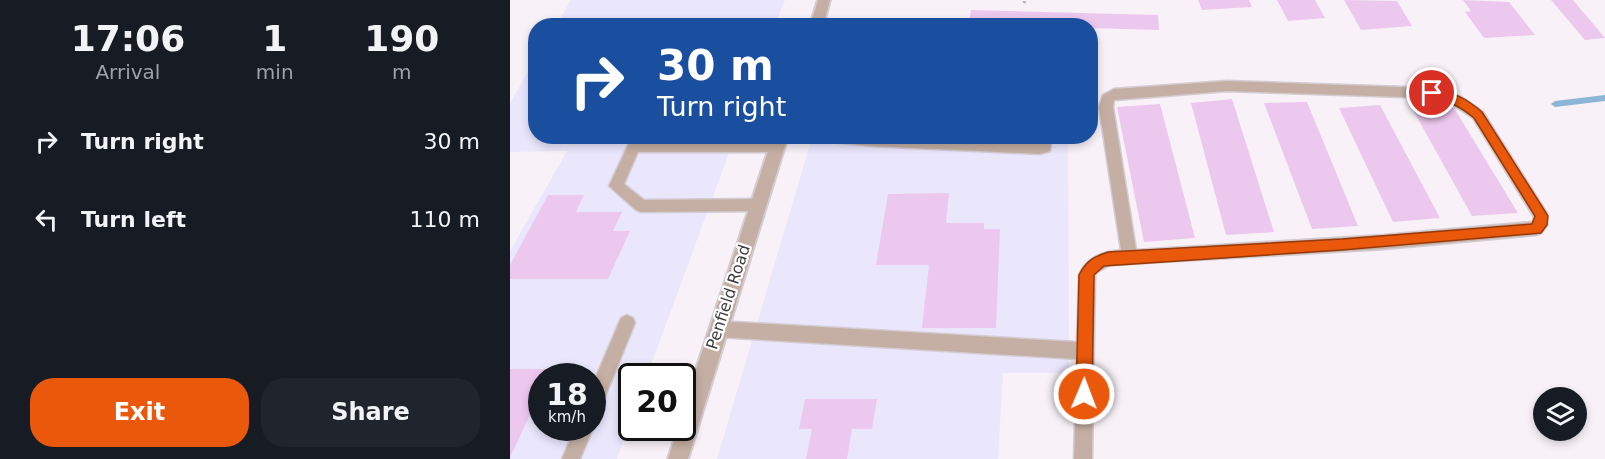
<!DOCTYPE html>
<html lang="en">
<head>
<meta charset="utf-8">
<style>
  :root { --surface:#171b24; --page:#20242c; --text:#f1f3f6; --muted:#9ea1a6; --accent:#ea580c }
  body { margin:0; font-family:"DejaVu Sans",sans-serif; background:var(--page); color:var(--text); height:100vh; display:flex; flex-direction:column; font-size:22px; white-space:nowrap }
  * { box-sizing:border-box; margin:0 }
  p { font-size:20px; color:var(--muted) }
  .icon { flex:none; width:33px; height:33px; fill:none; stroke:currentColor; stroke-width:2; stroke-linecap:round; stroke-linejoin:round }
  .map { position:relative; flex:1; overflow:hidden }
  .details { display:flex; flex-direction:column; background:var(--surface); width:510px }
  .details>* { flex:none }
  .hud { position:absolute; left:18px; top:18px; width:570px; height:126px; border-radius:24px; box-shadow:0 3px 9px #0003; background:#1a4fa0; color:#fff; overflow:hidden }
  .buttons { position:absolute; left:1023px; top:387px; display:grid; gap:12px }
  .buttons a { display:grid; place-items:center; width:54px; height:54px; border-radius:50%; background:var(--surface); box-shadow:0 3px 9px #0003; font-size:30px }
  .speed { position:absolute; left:18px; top:363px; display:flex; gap:12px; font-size:30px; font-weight:700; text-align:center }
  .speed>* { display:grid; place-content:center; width:78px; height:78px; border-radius:50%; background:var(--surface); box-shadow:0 3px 9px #0003; line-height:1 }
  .speed small { font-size:15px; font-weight:400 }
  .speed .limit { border:3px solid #111; border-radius:9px; background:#fff; color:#111 }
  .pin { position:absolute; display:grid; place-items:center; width:51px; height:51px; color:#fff; margin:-26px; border:3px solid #fff; border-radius:50%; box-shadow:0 2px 6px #0007 }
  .me { position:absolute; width:66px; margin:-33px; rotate:1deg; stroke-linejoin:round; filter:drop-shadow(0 0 4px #0008) }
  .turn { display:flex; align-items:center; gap:21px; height:126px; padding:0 30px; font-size:27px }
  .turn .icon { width:78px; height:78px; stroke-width:2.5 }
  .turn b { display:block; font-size:42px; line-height:51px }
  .eta { display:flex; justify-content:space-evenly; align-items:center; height:102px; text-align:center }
  .eta b { font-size:36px; font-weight:800; line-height:42px }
  .button { display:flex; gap:12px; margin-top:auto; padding:12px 30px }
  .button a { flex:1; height:69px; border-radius:24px; background:var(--accent); color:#fff; font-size:24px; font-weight:800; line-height:69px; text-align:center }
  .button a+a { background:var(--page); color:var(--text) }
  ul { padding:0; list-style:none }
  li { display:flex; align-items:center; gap:18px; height:78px; padding:0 30px }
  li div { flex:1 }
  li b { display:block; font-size:22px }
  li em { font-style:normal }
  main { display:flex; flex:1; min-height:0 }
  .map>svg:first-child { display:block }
</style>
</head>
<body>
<main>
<section class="details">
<div class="eta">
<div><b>17:06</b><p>Arrival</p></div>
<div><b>1</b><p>min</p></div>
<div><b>190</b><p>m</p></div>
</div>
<ul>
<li><svg class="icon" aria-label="right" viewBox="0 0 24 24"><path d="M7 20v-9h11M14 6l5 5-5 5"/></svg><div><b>Turn right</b></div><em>30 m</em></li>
<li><svg class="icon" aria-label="left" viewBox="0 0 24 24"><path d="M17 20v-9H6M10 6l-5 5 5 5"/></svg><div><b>Turn left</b></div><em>110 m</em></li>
</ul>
<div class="button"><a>Exit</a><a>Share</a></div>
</section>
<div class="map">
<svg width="1095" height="459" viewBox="0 0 1095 459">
  <rect width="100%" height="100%" fill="#f8f2f8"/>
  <!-- commercial -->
  <g fill="#eae7fd" fill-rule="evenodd">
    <polygon points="61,0 275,0 265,25 46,25"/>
    <path d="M 25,60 L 26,136 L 225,137 L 137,376 L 122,376 L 121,419 L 107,459 L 0,459 L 0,251 L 57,151 L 0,152 L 0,103 ZM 32,376 L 82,376 L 82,428 L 32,428 Z"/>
    <polygon points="302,137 558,137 559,373 493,373 488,459 207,459"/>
  </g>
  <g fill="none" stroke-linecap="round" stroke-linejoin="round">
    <!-- stream -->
    <polygon fill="#8cb5d6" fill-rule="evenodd" points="1095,95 1095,101 1045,107 1041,104 1045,101"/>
  </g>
  <!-- building -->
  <g fill="#edc8ee">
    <polygon points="688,0 739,0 742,7 692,10"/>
    <polygon points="767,0 805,0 815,18 778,21"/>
    <polygon points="834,0 887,1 902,26 851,30"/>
    <polygon points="953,0 999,2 1025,35 974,38 955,12 961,11"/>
    <polygon points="1041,0 1063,0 1095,38 1075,40"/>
    <polygon points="461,10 648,15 649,30 580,28 580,26 459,24"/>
    <polygon points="722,99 764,232 716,235 681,103"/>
    <polygon points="797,102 848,226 802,229 754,103"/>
    <polygon points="650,104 685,238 634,242 607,107"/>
    <polygon points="870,105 930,218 883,222 829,108"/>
    <polygon points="944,108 1008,213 962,216 903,110"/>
    <polygon points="439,193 436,223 474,223 474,229 490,229 486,328 412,328 419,265 366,265 378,194"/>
    <polygon points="38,195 74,195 66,212 112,212 103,231 120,231 98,279 0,279 0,265"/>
    <polygon points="0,369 40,369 37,376 32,376 32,388 0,458"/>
    <polygon points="295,399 367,399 362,429 342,429 337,459 296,459 302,429 289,429"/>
  </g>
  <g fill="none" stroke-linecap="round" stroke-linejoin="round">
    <defs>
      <g id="service">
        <path d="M 717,81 L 922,88 L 951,97 L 973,112 L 1036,212 L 1037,225 L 1031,233 L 1026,235 L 874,249 L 600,265 L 587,272 L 585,275 L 582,459 L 564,459 L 567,359 L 208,337 L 202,334 L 200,329 L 202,324 L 208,321 L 567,342 L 569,275 C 577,257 592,252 611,250 L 589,107 L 593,95 L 604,89 ZM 717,91 L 922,98 L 942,104 L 963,118 L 1024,217 L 1023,222 L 874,235 L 626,250 L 603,107 L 604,100 Z"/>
        <polygon points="305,136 378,136 528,144 528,136 542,136 540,151 530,154 362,146 311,141"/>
        <polygon points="124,142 268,142 275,147 268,152 128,152 114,184 134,200 249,199 254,201 256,205 254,209 249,211 131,212 126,210 99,186 119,143"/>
        <polygon points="117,315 123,318 125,323 88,414 82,417 82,386 111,318"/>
        <polygon points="82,427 83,428 70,459 52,459 65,428"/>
      </g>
      <g id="tertiary">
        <polygon points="308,0 320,0 313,26 300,26"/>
        <polygon points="263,136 278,136 178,459 158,459 168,428 172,428 172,412"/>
      </g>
    </defs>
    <!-- service casing -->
    <use href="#service" stroke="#d3cdd3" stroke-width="3"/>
    <!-- tertiary casing -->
    <use href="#tertiary" stroke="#d3cdd3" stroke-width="4"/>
    <!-- path -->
    <polyline stroke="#b2adb2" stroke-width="3" stroke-dasharray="2 2" stroke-linecap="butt" points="514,3 515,0"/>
    <!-- service -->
    <use href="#service" fill="#c5afa4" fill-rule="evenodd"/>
    <!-- tertiary -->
    <use href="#tertiary" fill="#c5afa4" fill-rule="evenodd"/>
  </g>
  <!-- route -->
  <path fill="#ea580c" stroke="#983908" stroke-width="1.5" d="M 922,89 C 943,92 956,98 972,112 L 1038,216 L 1037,225 L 1031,233 L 832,250 L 594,266 L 584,275 L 582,394 L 580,400 L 574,402 L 569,400 L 566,394 L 569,275 C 576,261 583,257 598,252 L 832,239 L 1022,224 L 1025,216 L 964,118 C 947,104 939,102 918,96 L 918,90 Z"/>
  <g text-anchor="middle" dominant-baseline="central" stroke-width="4.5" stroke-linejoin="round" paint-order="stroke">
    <!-- street labels -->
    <g font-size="16" fill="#3e3b3e" stroke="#fff">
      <text transform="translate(218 297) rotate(-72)">Penfield Road</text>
    </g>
  </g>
</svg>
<div class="buttons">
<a><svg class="icon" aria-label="layers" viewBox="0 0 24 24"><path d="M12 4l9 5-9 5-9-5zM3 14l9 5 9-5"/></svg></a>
</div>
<div class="speed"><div>18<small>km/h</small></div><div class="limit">20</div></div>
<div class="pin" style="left:922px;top:93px;background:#d93025"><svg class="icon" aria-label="arrive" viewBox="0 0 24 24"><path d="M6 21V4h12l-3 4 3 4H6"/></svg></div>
<svg class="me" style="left:574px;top:394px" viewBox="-20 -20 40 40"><circle r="17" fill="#ea580c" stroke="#fff" stroke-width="3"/><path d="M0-11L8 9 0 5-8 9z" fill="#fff"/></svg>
<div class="hud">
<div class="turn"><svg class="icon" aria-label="right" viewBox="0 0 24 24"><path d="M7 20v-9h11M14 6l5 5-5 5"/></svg><div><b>30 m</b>Turn right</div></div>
</div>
</div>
</main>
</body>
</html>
